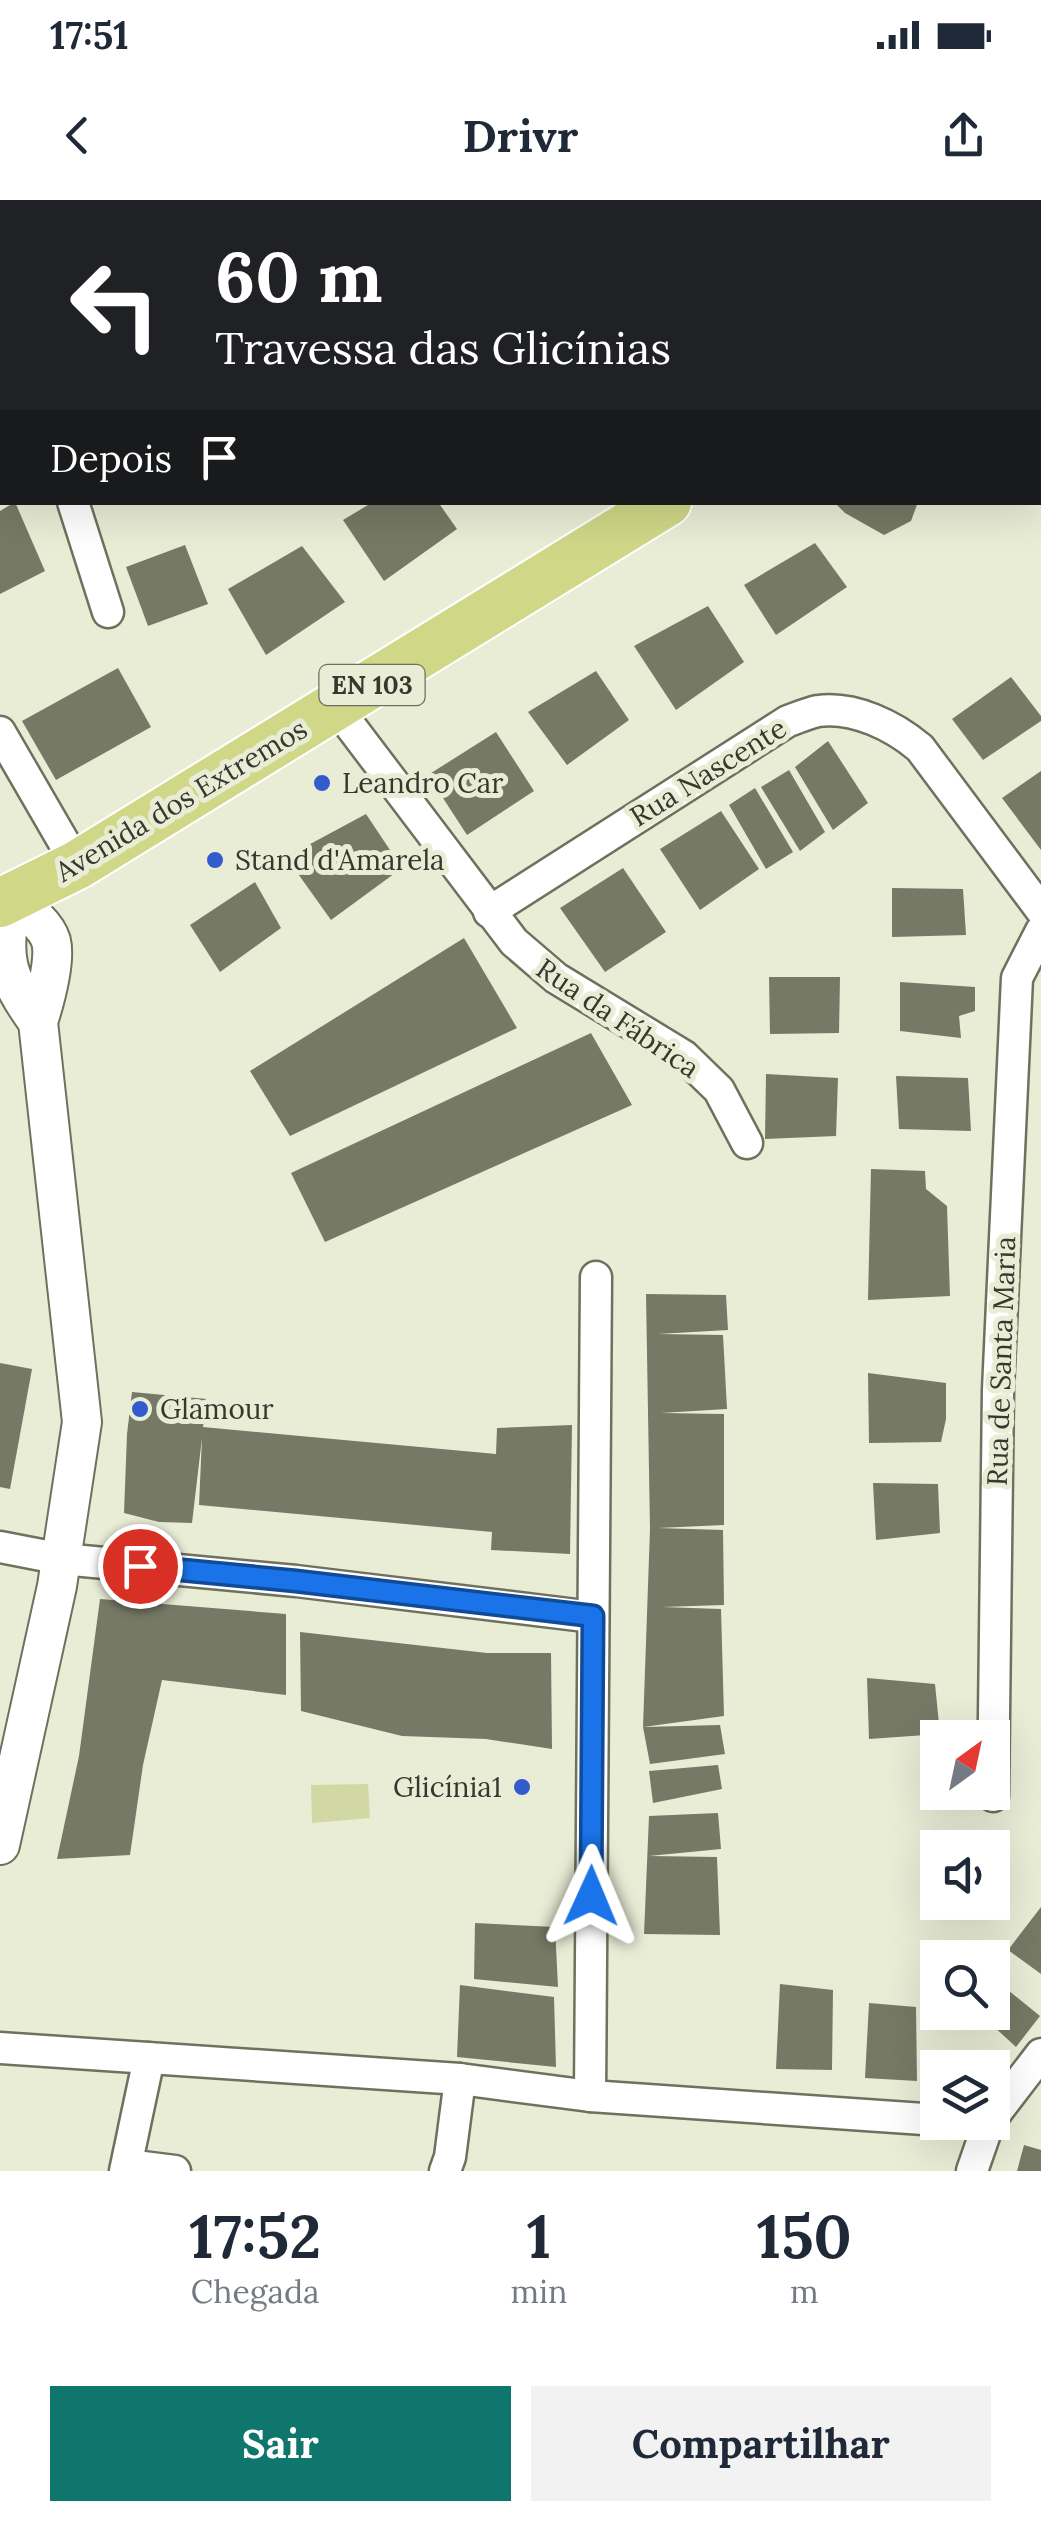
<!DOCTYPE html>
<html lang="pt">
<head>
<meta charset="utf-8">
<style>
  :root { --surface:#fff; --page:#f2f2f3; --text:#1f2937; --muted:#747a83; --accent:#0f766e }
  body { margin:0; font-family:Lora,serif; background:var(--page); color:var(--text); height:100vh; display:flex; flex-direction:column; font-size:38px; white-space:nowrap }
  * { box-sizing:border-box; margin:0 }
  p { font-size:32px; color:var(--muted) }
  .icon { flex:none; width:55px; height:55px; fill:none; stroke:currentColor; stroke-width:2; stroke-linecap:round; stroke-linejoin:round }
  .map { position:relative; height:1971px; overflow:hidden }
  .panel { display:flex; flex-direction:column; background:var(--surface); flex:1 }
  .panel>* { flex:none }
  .banner { position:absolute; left:0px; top:0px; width:1042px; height:305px; box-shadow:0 10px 40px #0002; background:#202124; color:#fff; overflow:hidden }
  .needle { width:65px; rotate:33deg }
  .tools { position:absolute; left:920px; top:1520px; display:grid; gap:20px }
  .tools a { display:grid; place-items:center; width:90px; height:90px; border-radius:0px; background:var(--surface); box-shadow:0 10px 40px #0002; font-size:50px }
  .pin { position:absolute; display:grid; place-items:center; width:85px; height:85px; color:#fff; margin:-42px; border:5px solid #fff; border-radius:50%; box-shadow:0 2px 10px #0007 }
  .me { position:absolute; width:110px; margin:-55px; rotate:1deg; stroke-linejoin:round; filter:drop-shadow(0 0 8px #0008) }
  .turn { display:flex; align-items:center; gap:35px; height:210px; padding:0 50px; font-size:45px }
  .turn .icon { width:130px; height:130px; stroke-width:2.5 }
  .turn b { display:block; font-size:70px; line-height:85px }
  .then { display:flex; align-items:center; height:95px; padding:0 50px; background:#0003; gap:20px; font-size:38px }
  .eta { display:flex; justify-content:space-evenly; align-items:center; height:170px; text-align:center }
  .eta b { font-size:60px; font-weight:700; line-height:70px }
  .button { display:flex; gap:20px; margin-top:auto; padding:20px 50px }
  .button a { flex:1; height:115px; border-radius:0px; background:var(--accent); color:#fff; font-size:40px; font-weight:700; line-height:115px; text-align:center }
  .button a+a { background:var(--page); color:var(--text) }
  .status { display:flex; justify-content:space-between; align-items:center; height:70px; padding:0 50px; background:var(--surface); direction:ltr }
  .status svg { height:28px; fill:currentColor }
  header { display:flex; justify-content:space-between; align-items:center; height:130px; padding:0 50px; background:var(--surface); font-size:45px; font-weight:700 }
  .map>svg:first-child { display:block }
</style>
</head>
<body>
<div class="status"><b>17:51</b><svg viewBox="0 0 49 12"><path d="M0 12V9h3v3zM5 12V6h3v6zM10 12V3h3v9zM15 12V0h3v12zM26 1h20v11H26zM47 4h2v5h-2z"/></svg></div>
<header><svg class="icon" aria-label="back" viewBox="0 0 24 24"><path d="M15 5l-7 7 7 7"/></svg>Drivr<svg class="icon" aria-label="share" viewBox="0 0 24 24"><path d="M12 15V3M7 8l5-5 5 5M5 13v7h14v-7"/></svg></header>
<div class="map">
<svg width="1041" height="1971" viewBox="0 0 1041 1971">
  <rect width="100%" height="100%" fill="#e9edd6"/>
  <!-- green -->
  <polygon fill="#d1d8a3" points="368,1584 370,1618 312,1623 311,1585"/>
  <!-- building -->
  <g fill="#767965">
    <polygon points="15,302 45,371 0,394 0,311"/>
    <polygon points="373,302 438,302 457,329 384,381 343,320"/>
    <polygon points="834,302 918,302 911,321 884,335 845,313"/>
    <polygon points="815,343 847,387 776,435 744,385"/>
    <polygon points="185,345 208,404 148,426 126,367"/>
    <polygon points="302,346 345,402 266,455 228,389"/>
    <polygon points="708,406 744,462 676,510 634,446"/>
    <polygon points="118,468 151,527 56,580 22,521"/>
    <polygon points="596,471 629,520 567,565 528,512"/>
    <polygon points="1011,477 1041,516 1041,521 983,560 952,519"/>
    <polygon points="496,532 534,591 467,635 428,575"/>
    <polygon points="828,541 868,603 833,630 795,567"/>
    <polygon points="789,570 825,632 800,651 761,587"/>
    <polygon points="1041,571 1041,650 1002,598"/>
    <polygon points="755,588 793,652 766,669 729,605"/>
    <polygon points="721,611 759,669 700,710 660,649"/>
    <polygon points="366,614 402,668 331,720 286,657"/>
    <polygon points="623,668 666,732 605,772 560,708"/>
    <polygon points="255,682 281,728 220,772 190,725"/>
    <polygon points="892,688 963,689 966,735 892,737"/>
    <polygon points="464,738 517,828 290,936 250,871"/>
    <polygon points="769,777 840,777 839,833 770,834"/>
    <polygon points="900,782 975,787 975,811 959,816 961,838 900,831"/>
    <polygon points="591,833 632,905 325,1042 291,973"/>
    <polygon points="766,874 838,878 836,936 765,939"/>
    <polygon points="896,876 968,878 971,931 899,929"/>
    <polygon points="871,969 925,971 926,989 947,1006 950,1096 868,1100"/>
    <polygon points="646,1094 726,1095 728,1130 658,1134 723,1135 727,1209 661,1213 724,1214 724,1325 658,1328 723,1330 724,1405 662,1407 721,1409 724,1516 643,1527 720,1525 725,1554 650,1564 643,1527 650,1329"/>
    <polygon points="0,1163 32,1169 10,1289 0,1287"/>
    <polygon points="868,1173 946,1183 946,1219 941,1242 869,1243"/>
    <polygon points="132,1192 207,1199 203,1227 496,1254 497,1228 572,1225 570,1354 491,1350 492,1332 199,1305 202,1238 192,1323 159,1322 124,1313 127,1234"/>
    <polygon points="873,1283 938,1284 940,1333 876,1340"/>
    <polygon points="100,1399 286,1414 286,1495 162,1480 143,1565 130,1655 57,1659 79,1556"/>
    <polygon points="300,1432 487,1453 551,1453 552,1549 486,1539 402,1536 301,1511"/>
    <polygon points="867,1478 935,1484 940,1534 869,1539"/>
    <polygon points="718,1565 722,1589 653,1603 649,1571"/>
    <polygon points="718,1613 721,1649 649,1656 717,1657 720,1735 644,1734 649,1616"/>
    <polygon points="1041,1707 1041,1774 1008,1750"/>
    <polygon points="475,1723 555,1727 558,1787 474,1779"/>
    <polygon points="992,1777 1040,1816 1016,1847 978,1812 992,1812"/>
    <polygon points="780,1784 833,1790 832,1870 776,1869"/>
    <polygon points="460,1785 554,1797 556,1867 457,1857"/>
    <polygon points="869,1803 916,1807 917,1881 865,1878"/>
    <polygon points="1024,1945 1041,1950 1041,1971 1017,1971"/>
  </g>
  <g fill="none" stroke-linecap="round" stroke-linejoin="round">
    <defs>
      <g id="minor">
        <polyline points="654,0 656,2"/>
        <polyline points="0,110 2,116"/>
        <polyline points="0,271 2,269"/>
        <polyline points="73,302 108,412"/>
        <polyline points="336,507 514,742 556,778 684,856 719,890 747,943"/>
        <polyline points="0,532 77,665"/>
        <path d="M 489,712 L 788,521 C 797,518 808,513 818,511 C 854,506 894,526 920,548 L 1041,710"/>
        <polyline points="0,1347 62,1359 296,1381 593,1417"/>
        <polyline points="993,1596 998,1190 1017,778 1041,731"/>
        <polyline points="0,1848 460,1879 590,1896 938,1920"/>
        <polyline points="590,1896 596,1077"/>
        <polyline points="992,1918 1041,1854"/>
        <polyline points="127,1965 175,1971"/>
        <polyline points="125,1971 149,1858"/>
        <polyline points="445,1971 450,1957 460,1879"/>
        <polyline points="972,1971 989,1922"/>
      </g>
      <path id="tertiary" d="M 0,1645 L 57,1386 L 82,1222 L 38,822 C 44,803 56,760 51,741 C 46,724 25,709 12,699 C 0,755 5,777 38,822"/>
      <g id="primary">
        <polyline points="1040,201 1041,201"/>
        <polyline points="0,703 77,665 667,302"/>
      </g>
    </defs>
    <!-- minor casing -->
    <use href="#minor" stroke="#6e715d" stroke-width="35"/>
    <!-- tertiary casing -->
    <use href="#tertiary" stroke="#6e715d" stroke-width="42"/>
    <!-- primary casing -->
    <use href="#primary" stroke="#fff" stroke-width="52"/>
    <!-- minor -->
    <use href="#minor" stroke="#fff" stroke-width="30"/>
    <!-- tertiary -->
    <use href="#tertiary" stroke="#fff" stroke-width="38"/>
    <!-- primary -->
    <use href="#primary" stroke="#d0d787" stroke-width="48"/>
  </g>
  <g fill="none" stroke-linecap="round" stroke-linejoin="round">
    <defs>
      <polyline id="route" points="140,1366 296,1381 593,1416 591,1696"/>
    </defs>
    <!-- route casing -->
    <use href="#route" stroke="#114b97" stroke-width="25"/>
    <!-- route -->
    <use href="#route" stroke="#1a73e8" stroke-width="18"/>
  </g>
  <!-- markers -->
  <g fill="#325ccb" stroke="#e9edd6" stroke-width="4">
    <circle cx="322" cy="583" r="10"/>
    <circle cx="215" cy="660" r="10"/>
    <circle cx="140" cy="1209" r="10"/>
    <circle cx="522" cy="1587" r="10"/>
  </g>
  <g text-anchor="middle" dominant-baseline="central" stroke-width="10" stroke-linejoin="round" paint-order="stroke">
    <!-- shield labels -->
    <rect fill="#e9edd6" stroke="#6c6e61" stroke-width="2.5" x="319.5" y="465" width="105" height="40" rx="8"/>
    <g font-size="25" font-weight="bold" fill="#36382f">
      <text x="372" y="485">EN 103</text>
    </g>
    <!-- street labels -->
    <g font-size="28" fill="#36382f" stroke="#e9edd6">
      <text transform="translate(708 572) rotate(-32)">Rua Nascente</text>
      <text transform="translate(181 600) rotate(-31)">Avenida dos Extremos</text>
      <text transform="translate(618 818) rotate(34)">Rua da Fábrica</text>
      <text transform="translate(1001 1161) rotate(-88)">Rua de Santa Maria</text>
    </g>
    <!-- poi labels -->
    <g font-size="28" fill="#36382f" stroke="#e9edd6" text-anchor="start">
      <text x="342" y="583">Leandro Car</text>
      <text x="235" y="660">Stand d'Amarela</text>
      <text x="160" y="1209">Glamour</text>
      <text x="502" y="1587" text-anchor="end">Glicínia1</text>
    </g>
  </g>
</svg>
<div class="tools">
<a><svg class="needle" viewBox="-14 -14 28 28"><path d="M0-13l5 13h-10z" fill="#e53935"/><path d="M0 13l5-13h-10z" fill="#747a83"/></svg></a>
<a><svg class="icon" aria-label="sound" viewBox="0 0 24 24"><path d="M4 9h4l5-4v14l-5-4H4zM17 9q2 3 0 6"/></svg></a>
<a><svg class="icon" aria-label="search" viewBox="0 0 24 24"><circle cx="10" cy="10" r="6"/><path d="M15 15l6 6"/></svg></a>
<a><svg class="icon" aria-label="layers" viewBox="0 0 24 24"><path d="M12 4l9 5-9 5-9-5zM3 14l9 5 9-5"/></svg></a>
</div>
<div class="pin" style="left:140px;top:1366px;background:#d93025"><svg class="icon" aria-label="arrive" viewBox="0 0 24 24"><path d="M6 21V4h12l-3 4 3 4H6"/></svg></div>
<svg class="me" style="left:591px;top:1696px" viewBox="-20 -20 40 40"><path d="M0-17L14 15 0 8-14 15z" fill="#1a73e8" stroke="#fff" stroke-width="4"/></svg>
<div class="banner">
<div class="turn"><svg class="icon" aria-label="left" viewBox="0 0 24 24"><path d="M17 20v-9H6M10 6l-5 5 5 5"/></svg><div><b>60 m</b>Travessa das Glicínias</div></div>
<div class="then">Depois<svg class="icon" aria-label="arrive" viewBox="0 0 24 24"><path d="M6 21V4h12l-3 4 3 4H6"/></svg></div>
</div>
</div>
<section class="panel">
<div class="eta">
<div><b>17:52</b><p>Chegada</p></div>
<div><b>1</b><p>min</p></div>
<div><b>150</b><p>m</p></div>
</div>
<div class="button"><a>Sair</a><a>Compartilhar</a></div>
</section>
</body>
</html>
